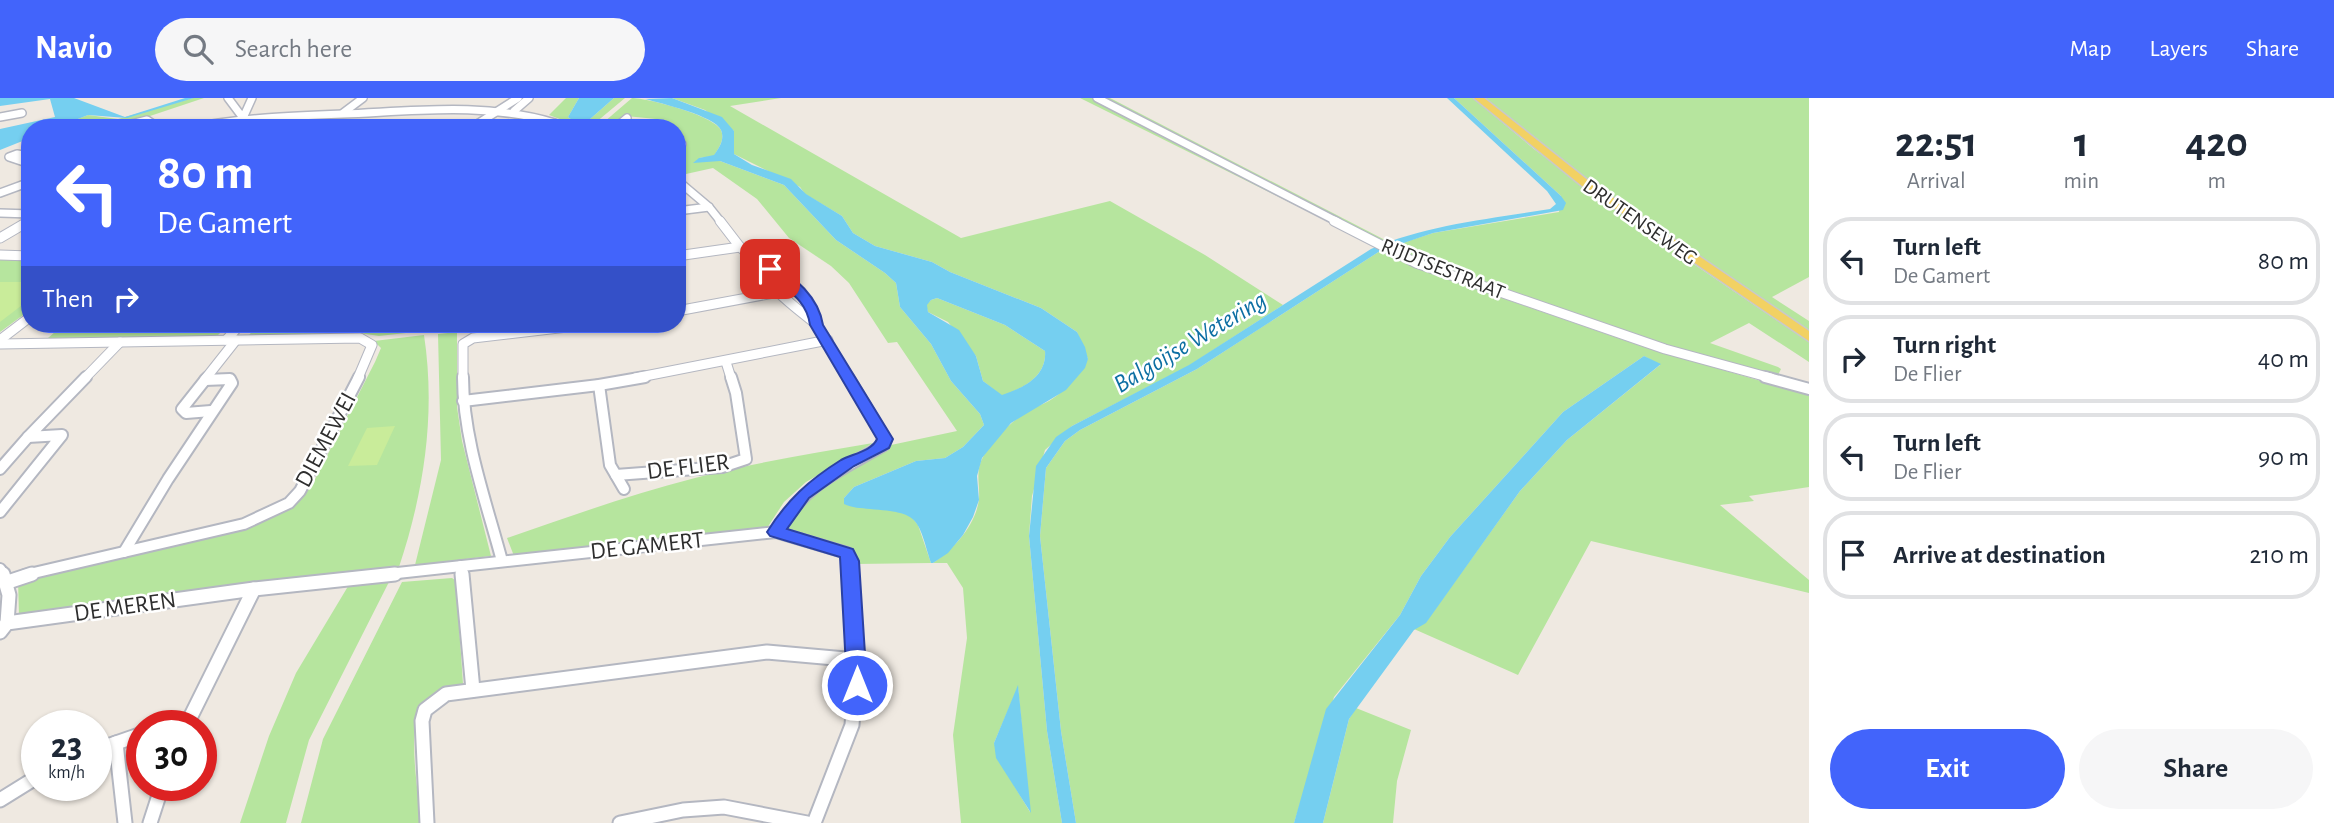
<!DOCTYPE html>
<html lang="en">
<head>
<meta charset="utf-8">
<style>
  :root { --surface:#fff; --page:#f6f6f7; --text:#1f2937; --muted:#747a83; --line:#e0e1e3; --accent:#4264fb }
  body { margin:0; font-family:"Alegreya Sans",sans-serif; background:var(--page); color:var(--text); height:100vh; display:flex; flex-direction:column; font-size:26px; white-space:nowrap }
  * { box-sizing:border-box; margin:0 }
  p { font-size:23px; color:var(--muted) }
  .icon { flex:none; width:38px; height:38px; fill:none; stroke:currentColor; stroke-width:2; stroke-linecap:round; stroke-linejoin:round }
  .map { position:relative; flex:1; overflow:hidden }
  .details { display:flex; flex-direction:column; background:var(--surface); width:525px }
  .details>* { flex:none }
  .top-card { position:absolute; left:21px; top:21px; width:665px; height:214px; border-radius:28px; box-shadow:0 2px 5px #0004; background:#4264fb; color:#fff; overflow:hidden }
  .speed { position:absolute; left:21px; top:612px; display:flex; gap:14px; font-size:35px; font-weight:700; text-align:center }
  .speed>* { display:grid; place-content:center; width:91px; height:91px; border-radius:50%; background:var(--surface); box-shadow:0 2px 5px #0004; line-height:1 }
  .speed small { font-size:18px; font-weight:400 }
  .speed .limit { border:10px solid #d22; background:#fff; color:#111 }
  .pin { position:absolute; display:grid; place-items:center; width:60px; height:60px; color:#fff; margin:-30px; border-radius:14px; box-shadow:0 4px 10px #0006 }
  .me { position:absolute; width:77px; margin:-38px; rotate:0deg; stroke-linejoin:round; filter:drop-shadow(0 0 5px #0008) }
  .turn { display:flex; align-items:center; gap:24px; height:147px; padding:0 21px; font-size:32px }
  .turn .icon { width:91px; height:91px; stroke-width:2.5 }
  .turn b { display:block; font-size:49px; line-height:60px }
  .then { display:flex; align-items:center; height:66px; padding:0 21px; background:#0003; gap:14px; font-size:26px }
  .eta { display:flex; justify-content:space-evenly; align-items:center; height:119px; text-align:center }
  .eta b { font-size:42px; font-weight:700; line-height:49px }
  .cta { display:flex; gap:14px; margin-top:auto; padding:14px 21px }
  .cta a { flex:1; height:80px; border-radius:42px; background:var(--accent); color:#fff; font-size:28px; font-weight:700; line-height:80px; text-align:center }
  .cta a+a { background:var(--page); color:var(--text) }
  ul { padding:0; list-style:none }
  li { display:flex; align-items:center; gap:21px; height:88px; margin:0 14px 10px; padding:0 7px; border:4px solid var(--line); border-radius:28px }
  li div { flex:1 }
  li b { display:block; font-size:26px }
  li em { font-style:normal }
  header { display:flex; align-items:center; gap:42px; box-sizing:border-box; height:98px; padding:0 35px; background:var(--accent); color:#fff }
  header strong { font-size:33px }
  nav { display:flex; gap:38px; margin-inline-start:auto; font-size:24px }
  .search { width:490px; height:63px; background:var(--page); display:flex; align-items:center; gap:18px; box-sizing:border-box; padding:0 24px; border-radius:38px; color:var(--muted); font-size:26px }
  main { display:flex; flex:1; min-height:0 }
  .map>svg:first-child { display:block }
</style>
</head>
<body>
<header>
<strong>Navio</strong>
<div class="search"><svg class="icon" aria-label="search" viewBox="0 0 24 24"><circle cx="10" cy="10" r="6"/><path d="M15 15l6 6"/></svg>Search here</div>
<nav><a>Map</a><a>Layers</a><a>Share</a></nav>
</header>
<main>
<div class="map">
<svg width="1809" height="725" viewBox="0 0 1809 725">
  <rect width="100%" height="100%" fill="#efe9e1"/>
  <!-- green -->
  <g fill="#b6e59e" fill-rule="evenodd">
    <polygon points="193,0 204,0 114,30 85,24 71,30 54,30 88,17 118,21"/>
    <polygon points="566,0 579,0 568,19 581,29 614,0 625,0 589,30 556,30 565,23 549,17"/>
    <path d="M 632,0 C 647,0 713,17 721,32 C 725,42 719,49 714,58 L 699,60 L 720,63 L 784,87 L 836,142 L 885,175 L 896,185 L 900,209 L 931,246 L 951,283 L 980,316 L 984,327 L 963,349 L 945,360 L 916,363 L 854,389 L 844,400 L 910,417 L 918,427 L 931,465 L 856,466 L 856,457 L 850,452 L 784,433 L 805,401 L 869,359 L 891,347 L 957,333 L 897,244 L 888,245 L 849,185 L 831,168 L 789,140 L 757,101 L 713,70 L 677,78 L 677,52 L 686,46 L 677,40 L 677,30 L 658,30 L 666,22 L 626,18 L 611,30 L 597,30 Z"/>
    <path d="M 672,0 L 781,0 L 730,8 L 961,140 L 1110,103 L 1205,157 L 1283,207 L 1187,269 L 1072,328 L 1045,352 L 1032,398 L 1029,438 L 1047,633 L 1062,725 L 961,725 L 953,637 L 967,540 L 963,490 L 947,465 L 933,465 C 954,451 976,427 979,401 C 980,386 975,373 983,359 C 993,341 1011,324 1028,313 C 1036,308 1045,306 1052,301 C 1066,293 1077,273 1088,261 L 1077,234 L 1041,210 L 950,174 L 932,164 L 875,148 L 853,135 L 842,118 L 805,96 L 800,89 L 734,56 L 734,33 L 705,12 ZM 1018,589 L 1030,714 L 1015,689 L 994,645 Z"/>
    <polygon points="1080,0 1094,0 1331,125"/>
    <polygon points="1102,0 1110,0 1387,143 1383,145"/>
    <polygon points="1454,0 1473,0 1534,51 1636,127 1809,244 1809,264 1749,225 1710,245 1778,269 1781,271 1778,277 1807,287 1809,284 1809,290 1699,260 1433,169 1390,149 1433,135 1559,114 1561,98"/>
    <polygon points="1484,0 1809,0 1809,179 1772,199 1809,223 1809,234 1583,79"/>
    <polygon points="1383,151 1459,185 1644,249 1809,297 1809,389 1749,398 1754,403 1720,407 1809,482 1809,495 1591,443 1518,577 1414,531 1426,524 1520,393 1567,342 1660,267 1644,258 1563,314 1450,439 1421,478 1400,517 1334,599 1294,725 1076,725 1061,633 1040,438 1046,370 1065,343 1080,332 1197,271"/>
    <polygon points="0,160 30,160 30,212 0,234"/>
    <path d="M 937,200 L 1005,227 L 1045,253 C 1047,278 1024,290 1002,298 L 983,283 L 976,258 L 948,224 L 928,214 L 926,207 L 931,202 Z"/>
    <polygon points="131,226 229,226 217,238 48,240 63,227 127,229"/>
    <polygon points="259,226 354,226 346,235 249,237"/>
    <polygon points="360,226 426,226 424,233 379,238 353,234"/>
    <polygon points="457,234 457,309 462,343 491,458 415,467 441,362 438,236"/>
    <path d="M 424,237 C 436,316 424,394 399,469 L 19,518 L 18,481 L 282,413 L 302,400 L 312,387 L 375,264 L 381,250 L 374,243 Z"/>
    <path d="M 873,345 L 806,384 L 784,404 L 767,430 L 514,458 L 507,440 C 569,419 631,396 695,380 C 754,365 813,355 873,345 Z"/>
    <polygon points="391,480 309,642 286,725 240,725 269,638 296,575 350,485"/>
    <path d="M 452,480 L 456,483 L 463,586 C 450,590 432,595 424,605 C 405,629 419,695 421,725 L 301,725 L 323,641 L 402,484 Z"/>
    <polygon points="1356,610 1411,632 1397,683 1393,725 1323,725 1349,621"/>
  </g>
  <!-- pitch -->
  <g fill="#c9ec9a">
    <polygon points="0,184 30,184 30,201 0,224"/>
    <polygon points="395,328 377,367 348,368 367,330"/>
  </g>
  <!-- water -->
  <g fill="#75cff0" fill-rule="evenodd">
    <polygon points="0,0 74,0 125,19 185,0 194,0 127,20 88,17 55,30 30,30 30,40 0,52 0,31 55,19 50,1 0,8"/>
    <polygon points="579,0 614,0 581,29 568,19"/>
    <path d="M 672,0 L 722,19 L 734,33 L 734,56 L 752,67 L 791,81 L 806,96 L 842,118 L 853,135 L 875,148 L 932,164 L 950,174 L 1041,210 L 1077,234 L 1085,249 L 1088,261 L 1085,270 L 1066,292 L 1011,325 L 982,360 L 977,378 L 979,402 L 973,419 L 963,437 L 948,455 L 933,465 L 931,465 C 917,419 920,415 870,411 C 861,410 852,410 844,406 L 844,400 L 854,389 L 916,363 L 945,360 L 963,349 L 984,327 L 980,316 L 951,283 L 931,246 L 900,209 L 896,185 L 885,175 L 836,142 L 784,87 L 720,63 L 693,65 L 699,60 L 714,57 C 719,50 725,42 721,32 C 715,18 660,5 645,1 ZM 937,200 L 1005,227 L 1045,253 C 1047,278 1024,290 1002,297 L 983,283 L 976,258 L 959,232 L 928,214 L 927,207 L 931,202 Z"/>
    <path d="M 1447,0 L 1454,0 L 1561,98 L 1566,105 L 1563,112 L 1433,135 L 1380,153 L 1197,271 L 1080,332 L 1065,343 L 1046,370 L 1040,438 L 1061,633 L 1076,725 L 1062,725 L 1047,633 L 1029,438 L 1036,368 L 1056,339 L 1072,328 L 1189,267 L 1371,151 C 1426,127 1490,121 1550,111 L 1556,106 L 1547,93 Z"/>
    <polygon points="1644,258 1661,266 1567,342 1520,393 1426,525 1414,532 1349,621 1323,725 1294,725 1326,611 1400,517 1421,478 1450,439 1563,314"/>
    <polygon points="1018,587 1031,715 996,660 994,645"/>
  </g>
  <g fill="none" stroke-linecap="round" stroke-linejoin="round">
    <defs>
      <g id="street-far3">
        <polyline points="228,0 243,20 252,0"/>
        <polyline points="1097,0 1338,124"/>
        <polyline points="514,13 529,0"/>
        <polyline points="343,15 363,0"/>
        <polyline points="0,19 22,15"/>
        <polyline points="87,26 104,30"/>
        <polyline points="115,30 147,22 159,30"/>
        <path d="M 189,30 C 240,20 291,18 343,16 C 415,13 485,4 555,25 L 549,30"/>
        <polyline points="471,30 518,0"/>
        <polyline points="615,30 627,20"/>
        <polyline points="677,49 682,46"/>
        <polyline points="30,58 17,56 9,59 30,66"/>
        <polyline points="677,82 709,109 721,124"/>
        <polyline points="0,95 30,84"/>
        <polyline points="677,113 709,109"/>
        <polyline points="0,115 30,116"/>
        <polyline points="26,124 30,122"/>
      </g>
      <g id="street-far2">
        <polyline points="720,123 740,149 761,168"/>
        <polyline points="1334,123 1416,165 1665,251 1771,280"/>
        <polyline points="0,140 29,123"/>
        <polyline points="0,157 30,158"/>
        <polyline points="677,158 740,149"/>
        <path d="M 761,168 C 788,180 809,198 817,227 C 802,214 764,188 761,168 Z"/>
        <polyline points="677,213 779,194"/>
        <polyline points="817,227 849,280"/>
        <polyline points="0,242 30,219"/>
        <polyline points="226,242 241,226"/>
        <polyline points="0,246 360,240 372,247 358,280"/>
        <polyline points="726,264 731,280"/>
        <polyline points="85,280 120,244"/>
        <polyline points="206,280 236,242"/>
        <polyline points="463,280 463,246 473,240 593,226"/>
        <polyline points="635,280 828,242"/>
      </g>
      <g id="street-far1">
        <path d="M 463,279 C 463,341 486,403 502,463"/>
        <polyline points="1765,279 1809,291"/>
        <polyline points="205,282 182,311 186,315 211,313"/>
        <polyline points="599,287 610,367 624,391"/>
        <polyline points="463,303 599,287 645,279"/>
        <polyline points="0,371 28,339"/>
        <polyline points="616,377 722,369 746,361 736,295 731,279"/>
        <polyline points="0,414 62,337 28,339 86,279"/>
        <path d="M 776,434 C 808,384 836,375 884,347 L 885,341 L 848,279"/>
        <polyline points="124,454 168,381 232,285 230,281 205,282 208,279"/>
        <polyline points="461,468 462,477"/>
        <polyline points="0,471 4,477"/>
        <polyline points="25,477 244,426 289,405 300,393 359,279"/>
        <polyline points="379,477 776,434 847,455 851,477"/>
      </g>
      <g id="street">
        <polyline points="3,476 9,497 7,525"/>
        <polyline points="462,476 473,592"/>
        <polyline points="8,484 32,476"/>
        <polyline points="0,534 7,525 254,491 395,476"/>
        <polyline points="165,628 190,620"/>
        <polyline points="186,628 254,491"/>
        <polyline points="116,645 125,725"/>
        <polyline points="96,652 142,636"/>
        <polyline points="0,702 37,679"/>
        <polyline points="150,725 162,688"/>
        <polyline points="427,725 422,623 425,612 446,596 767,554 857,562"/>
        <polyline points="620,725 683,712 724,709 807,725"/>
        <polyline points="814,725 852,627 857,562 851,476"/>
      </g>
      <polygon id="primary" points="1474,0 1484,0 1590,84 1809,233 1809,243 1582,88"/>
    </defs>
    <!-- street-far3 casing -->
    <use href="#street-far3" stroke="#b4b7c1" stroke-width="10"/>
    <!-- street-far2 casing -->
    <use href="#street-far2" stroke="#b4b7c1" stroke-width="11"/>
    <!-- street-far1 casing -->
    <use href="#street-far1" stroke="#b4b7c1" stroke-width="14"/>
    <!-- street casing -->
    <use href="#street" stroke="#b4b7c1" stroke-width="17"/>
    <!-- primary casing -->
    <use href="#primary" stroke="#c9c9c9" stroke-width="3"/>
    <!-- street-far3 -->
    <use href="#street-far3" stroke="#fff" stroke-width="7"/>
    <!-- street-far2 -->
    <use href="#street-far2" stroke="#fff" stroke-width="9"/>
    <!-- street-far1 -->
    <use href="#street-far1" stroke="#fff" stroke-width="10"/>
    <!-- street -->
    <use href="#street" stroke="#fff" stroke-width="13"/>
    <!-- primary -->
    <use href="#primary" fill="#f2d163" fill-rule="evenodd"/>
  </g>
  <!-- route -->
  <path fill="#4264fb" stroke="#2b41a3" stroke-width="2" d="M 770,168 C 795,176 819,201 823,227 L 893,341 L 889,350 L 854,368 L 809,400 L 787,431 L 853,451 L 859,463 L 867,587 L 864,593 L 857,595 L 850,593 L 847,587 L 840,459 L 770,438 L 767,434 C 787,402 809,382 841,362 C 852,356 872,353 877,341 L 810,227 C 806,198 782,191 764,171 Z"/>
  <g text-anchor="middle" dominant-baseline="central" stroke-width="5" stroke-linejoin="round" paint-order="stroke">
    <!-- far-street labels -->
    <g font-size="21" fill="#2e2e2e" stroke="#fff">
      <text transform="translate(1640 124) rotate(35)">DRUTENSEWEG</text>
      <text transform="translate(1443 171) rotate(22)">RIJDTSESTRAAT</text>
    </g>
    <!-- street labels -->
    <g font-size="24" fill="#2e2e2e" stroke="#fff">
      <text transform="translate(326 342) rotate(-62)">DIEMEWEI</text>
      <text transform="translate(688 369) rotate(-7)">DE FLIER</text>
      <text transform="translate(647 448) rotate(-6)">DE GAMERT</text>
      <text transform="translate(125 509) rotate(-8)">DE MEREN</text>
    </g>
    <!-- water labels -->
    <g font-size="26" font-style="italic" fill="#0d6fa3" stroke="#fff">
      <text transform="translate(1190 244) rotate(-31)">Balgoijse Wetering</text>
    </g>
  </g>
</svg>
<div class="speed"><div>23<small>km/h</small></div><div class="limit">30</div></div>
<div class="pin" style="left:770px;top:171px;background:#d93025"><svg class="icon" aria-label="arrive" viewBox="0 0 24 24"><path d="M6 21V4h12l-3 4 3 4H6"/></svg></div>
<svg class="me" style="left:857px;top:587px" viewBox="-20 -20 40 40"><circle r="17" fill="#4264fb" stroke="#fff" stroke-width="3"/><path d="M0-11L8 9 0 5-8 9z" fill="#fff"/></svg>
<div class="top-card">
<div class="turn"><svg class="icon" aria-label="left" viewBox="0 0 24 24"><path d="M17 20v-9H6M10 6l-5 5 5 5"/></svg><div><b>80 m</b>De Gamert</div></div>
<div class="then">Then<svg class="icon" aria-label="right" viewBox="0 0 24 24"><path d="M7 20v-9h11M14 6l5 5-5 5"/></svg></div>
</div>
</div>
<section class="details">
<div class="eta">
<div><b>22:51</b><p>Arrival</p></div>
<div><b>1</b><p>min</p></div>
<div><b>420</b><p>m</p></div>
</div>
<ul>
<li><svg class="icon" aria-label="left" viewBox="0 0 24 24"><path d="M17 20v-9H6M10 6l-5 5 5 5"/></svg><div><b>Turn left</b><p>De Gamert</p></div><em>80 m</em></li>
<li><svg class="icon" aria-label="right" viewBox="0 0 24 24"><path d="M7 20v-9h11M14 6l5 5-5 5"/></svg><div><b>Turn right</b><p>De Flier</p></div><em>40 m</em></li>
<li><svg class="icon" aria-label="left" viewBox="0 0 24 24"><path d="M17 20v-9H6M10 6l-5 5 5 5"/></svg><div><b>Turn left</b><p>De Flier</p></div><em>90 m</em></li>
<li><svg class="icon" aria-label="arrive" viewBox="0 0 24 24"><path d="M6 21V4h12l-3 4 3 4H6"/></svg><div><b>Arrive at destination</b></div><em>210 m</em></li>
</ul>
<div class="cta"><a>Exit</a><a>Share</a></div>
</section>
</main>
</body>
</html>
